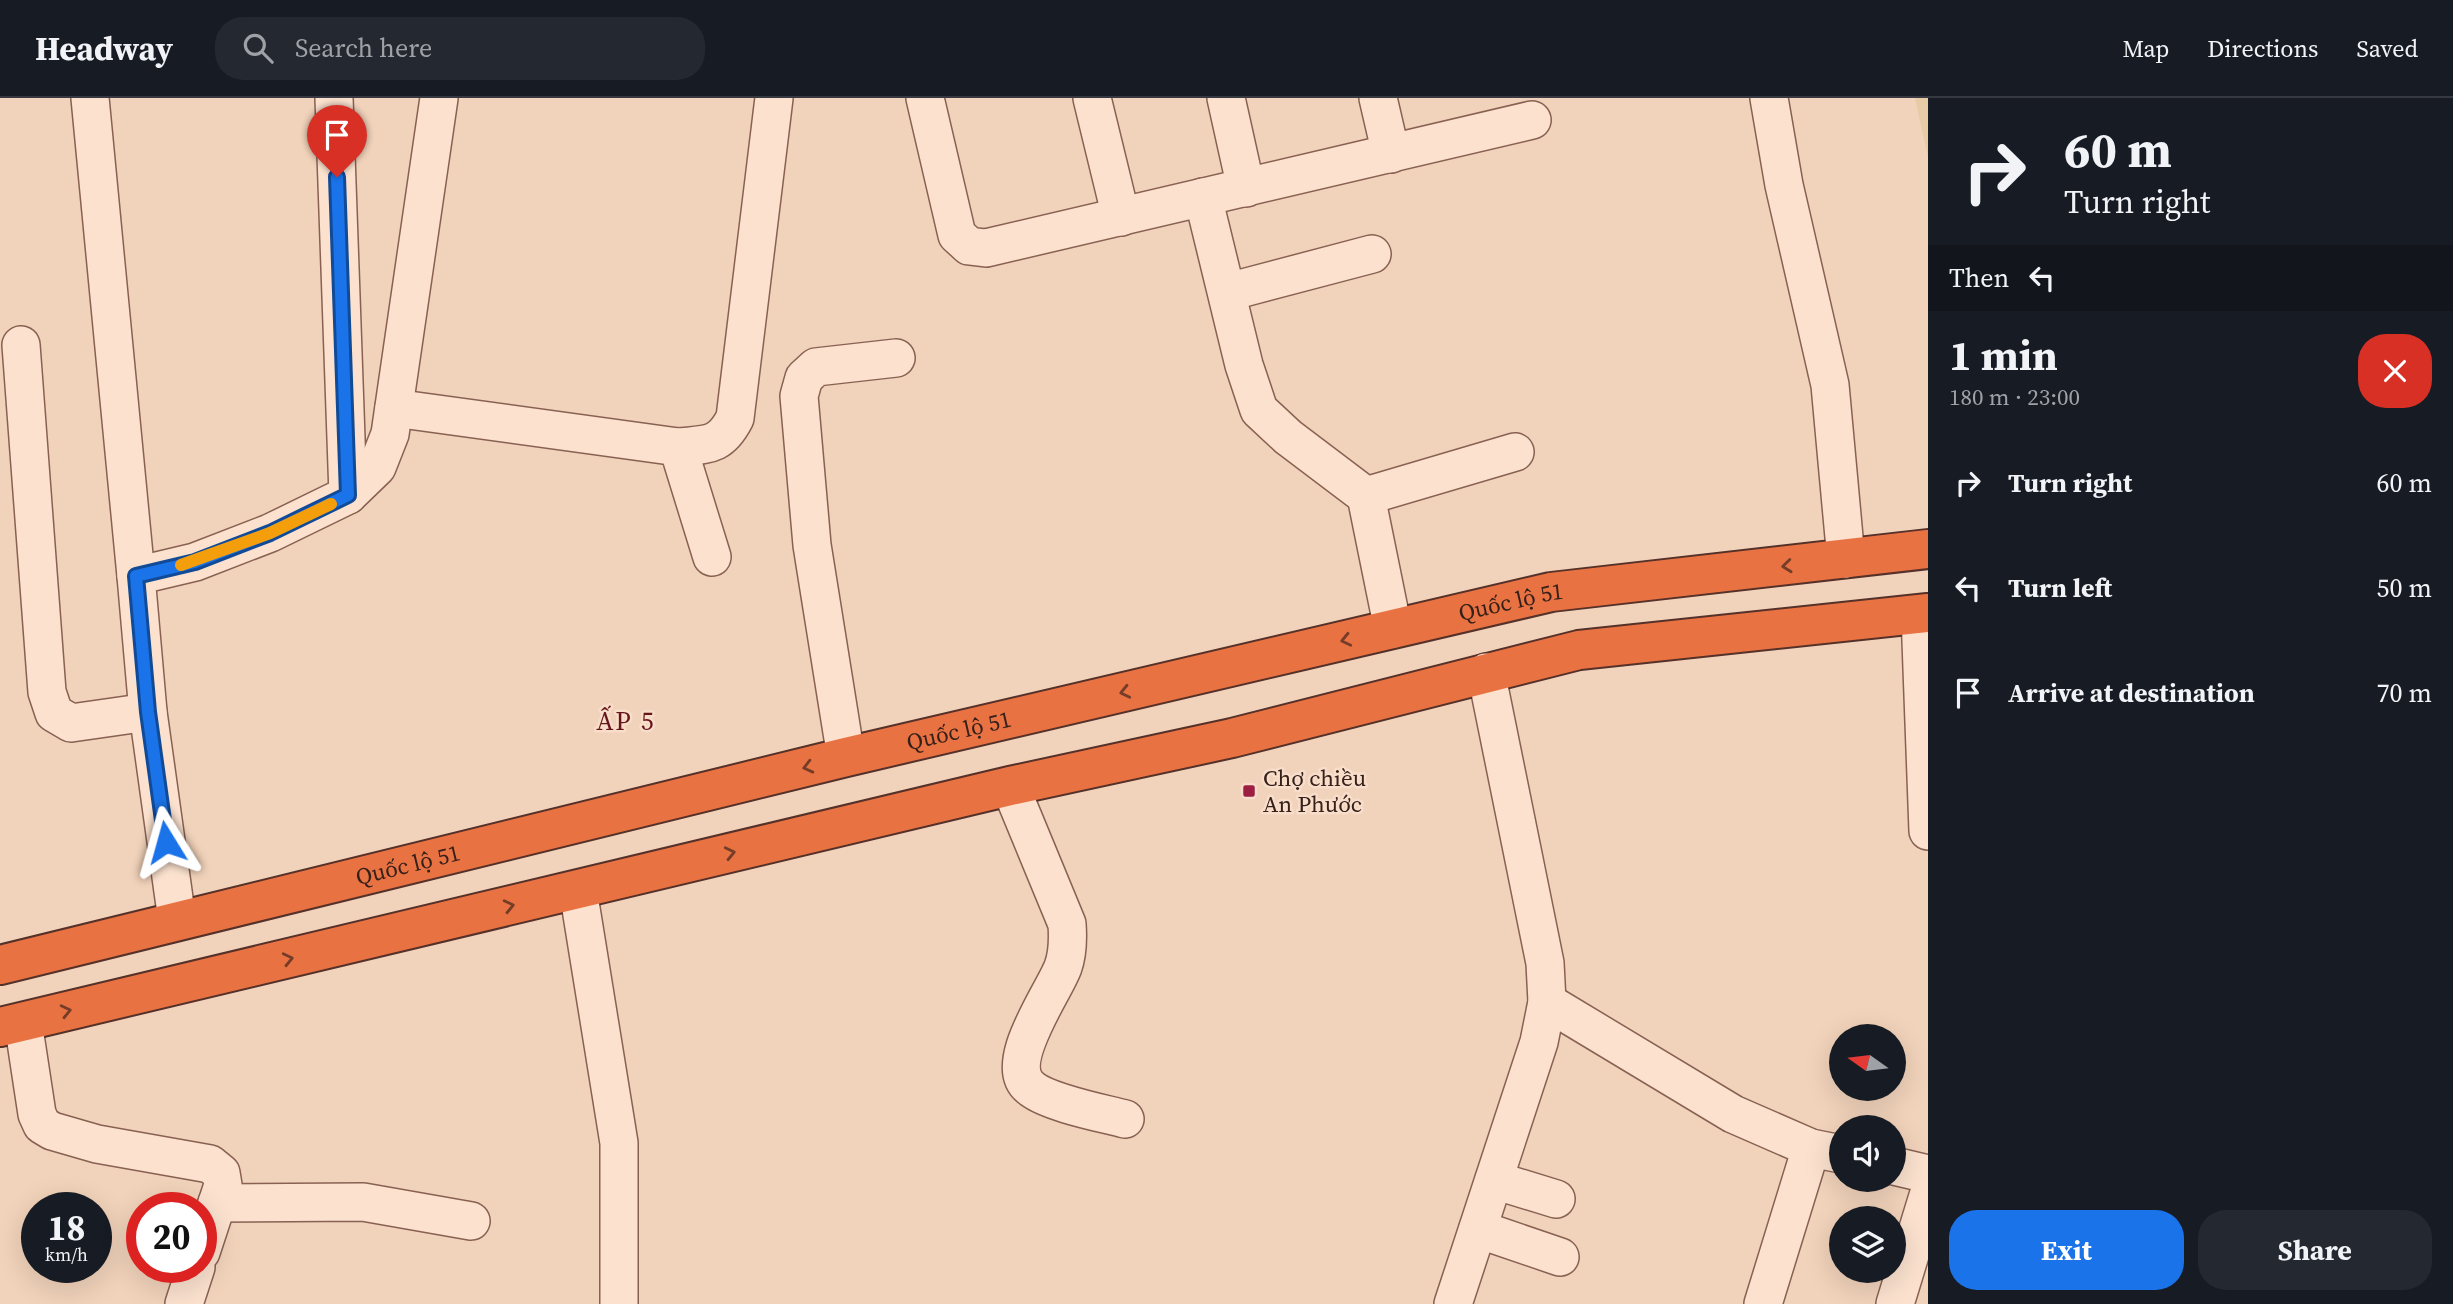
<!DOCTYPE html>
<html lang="en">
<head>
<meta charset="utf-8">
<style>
  :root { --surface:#171b24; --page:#242831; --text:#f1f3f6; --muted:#9ea1a6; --line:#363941; --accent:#1a73e8 }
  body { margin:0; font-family:"Source Serif 4",serif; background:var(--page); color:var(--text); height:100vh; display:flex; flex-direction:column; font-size:26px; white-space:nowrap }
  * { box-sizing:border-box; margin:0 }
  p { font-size:23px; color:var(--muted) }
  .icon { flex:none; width:38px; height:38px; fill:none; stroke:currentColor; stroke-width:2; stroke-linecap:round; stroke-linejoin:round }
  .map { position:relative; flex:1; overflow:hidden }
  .side { display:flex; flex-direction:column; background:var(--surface); width:525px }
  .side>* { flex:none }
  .guide { background:#171b24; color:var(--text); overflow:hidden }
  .needle { width:46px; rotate:284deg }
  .controls { position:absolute; left:1829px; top:926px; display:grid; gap:14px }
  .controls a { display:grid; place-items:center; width:77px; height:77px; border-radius:50%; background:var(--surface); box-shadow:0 7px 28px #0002; font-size:35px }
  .speed { position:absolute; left:21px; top:1094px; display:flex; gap:14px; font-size:35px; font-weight:700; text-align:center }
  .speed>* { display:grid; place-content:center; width:91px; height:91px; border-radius:50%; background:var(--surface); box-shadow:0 7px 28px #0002; line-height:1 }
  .speed small { font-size:18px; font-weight:400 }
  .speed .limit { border:10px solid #d22; background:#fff; color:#111 }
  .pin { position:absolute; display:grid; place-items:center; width:60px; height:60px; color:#fff; margin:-72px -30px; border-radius:50% 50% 50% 0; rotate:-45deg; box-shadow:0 0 7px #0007 }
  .pin .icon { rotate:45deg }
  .me { position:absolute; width:77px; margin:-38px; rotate:352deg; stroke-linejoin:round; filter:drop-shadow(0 0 5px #0008) }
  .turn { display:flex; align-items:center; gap:24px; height:147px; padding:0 21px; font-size:32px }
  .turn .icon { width:91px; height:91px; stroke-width:2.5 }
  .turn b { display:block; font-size:49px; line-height:60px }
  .then { display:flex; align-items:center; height:66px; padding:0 21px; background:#0003; gap:14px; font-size:26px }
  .round { display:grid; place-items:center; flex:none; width:74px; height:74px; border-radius:28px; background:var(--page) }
  .summary { display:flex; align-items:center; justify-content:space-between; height:119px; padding:0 21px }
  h1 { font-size:42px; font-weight:700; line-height:52px }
  .cta { display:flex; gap:14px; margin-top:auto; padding:14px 21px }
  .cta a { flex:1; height:80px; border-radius:28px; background:var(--accent); color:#fff; font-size:28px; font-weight:700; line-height:80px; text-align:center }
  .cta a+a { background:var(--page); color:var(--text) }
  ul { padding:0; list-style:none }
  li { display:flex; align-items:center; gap:21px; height:105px; padding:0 21px }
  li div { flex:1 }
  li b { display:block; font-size:26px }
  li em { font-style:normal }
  header { display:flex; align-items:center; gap:42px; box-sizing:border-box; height:98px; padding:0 35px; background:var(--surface); border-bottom:2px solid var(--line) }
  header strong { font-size:33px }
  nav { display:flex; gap:38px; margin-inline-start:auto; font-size:24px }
  .search { width:490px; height:63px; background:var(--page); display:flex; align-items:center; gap:18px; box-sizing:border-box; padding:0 24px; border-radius:28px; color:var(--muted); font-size:26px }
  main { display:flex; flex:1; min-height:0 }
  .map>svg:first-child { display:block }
</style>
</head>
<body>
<header>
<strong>Headway</strong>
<div class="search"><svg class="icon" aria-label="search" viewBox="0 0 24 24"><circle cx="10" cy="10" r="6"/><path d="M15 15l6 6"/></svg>Search here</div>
<nav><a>Map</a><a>Directions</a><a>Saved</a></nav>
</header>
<main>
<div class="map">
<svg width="1928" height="1206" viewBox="0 0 1928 1206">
  <rect width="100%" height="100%" fill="#f1d2ba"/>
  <!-- farmland -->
  <polygon fill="#e7cba7" points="1915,0 1928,0 1928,59"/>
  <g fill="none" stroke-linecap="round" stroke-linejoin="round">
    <defs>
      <g id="minor">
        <polyline points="90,0 136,478"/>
        <polyline points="925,0 957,137 969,148 986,150 1532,22"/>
        <polyline points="1092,0 1121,119"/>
        <polyline points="1226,0 1246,90"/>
        <polyline points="1378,0 1391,56"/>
        <polyline points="1769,0 1784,87 1830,287 1846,461"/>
        <polyline points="1203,99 1244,267 1259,312 1288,339 1366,398 1393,531"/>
        <polyline points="1228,194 1372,156"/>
        <polyline points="21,247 47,594 54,615 71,625 148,614"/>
        <polyline points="394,310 678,349 712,459"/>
        <path d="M 678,349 C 708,346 720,349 735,320 L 774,0"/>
        <polyline points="348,397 377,369 390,336 439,0"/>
        <polyline points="1366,398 1515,354"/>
        <polyline points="1920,516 1928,733"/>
        <polyline points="846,659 812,447 799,298 804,280 816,269 896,260"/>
        <path d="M 1010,688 L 1067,826 C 1068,840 1068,855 1063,869 C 1053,896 999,968 1032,991 C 1050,1005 1102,1015 1125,1021"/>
        <polyline points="578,792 619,1045 619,1206"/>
        <polyline points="177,822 148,614 136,478 195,464 270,435 348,397 334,0"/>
        <polyline points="1547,904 1733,1016 1811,1050 1841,1056"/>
        <polyline points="23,924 37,1016 42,1027 52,1033 97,1046 210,1066 221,1075 223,1087 201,1154"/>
        <polyline points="1894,1068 1928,1076"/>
        <polyline points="1494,1082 1556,1101"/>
        <polyline points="217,1105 363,1104 471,1123"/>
        <polyline points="1478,1131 1560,1159"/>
        <polyline points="184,1206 196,1169"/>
        <polyline points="1453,1206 1539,944 1547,904 1545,865 1486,574"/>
        <polyline points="1763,1206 1811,1050"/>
        <polyline points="1895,1206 1928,1098"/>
      </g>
      <g id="highway">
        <path id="s1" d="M 0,867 L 846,659 L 1551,494 L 1928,451"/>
        <polyline points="0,929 1010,688 1232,640 1579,552 1928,515"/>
      </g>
    </defs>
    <!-- minor casing -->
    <use href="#minor" stroke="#886153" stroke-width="40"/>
    <!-- highway casing -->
    <use href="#highway" stroke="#553129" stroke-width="42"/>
    <!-- minor -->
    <use href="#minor" stroke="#fbe1ce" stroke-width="37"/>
    <!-- highway -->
    <use href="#highway" stroke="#e97242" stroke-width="38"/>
  </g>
  <!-- one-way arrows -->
  <defs><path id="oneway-chevron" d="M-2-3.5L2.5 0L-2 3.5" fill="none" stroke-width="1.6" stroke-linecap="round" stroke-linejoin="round" transform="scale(1.75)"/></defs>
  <g stroke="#753d28">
    <use href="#oneway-chevron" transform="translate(1787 468) rotate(174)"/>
    <use href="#oneway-chevron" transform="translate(1346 542) rotate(167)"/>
    <use href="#oneway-chevron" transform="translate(1125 594) rotate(167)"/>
    <use href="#oneway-chevron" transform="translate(808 669) rotate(166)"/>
    <use href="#oneway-chevron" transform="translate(730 755) rotate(-13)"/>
    <use href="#oneway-chevron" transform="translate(509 808) rotate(-13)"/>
    <use href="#oneway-chevron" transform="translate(288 861) rotate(-13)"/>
    <use href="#oneway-chevron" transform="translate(66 913) rotate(-13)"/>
  </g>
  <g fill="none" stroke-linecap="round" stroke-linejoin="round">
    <defs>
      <polyline id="route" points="166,744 148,614 136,478 195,464 270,435 348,397 337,79"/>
    </defs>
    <!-- route casing -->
    <use href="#route" stroke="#114b97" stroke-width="18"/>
    <!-- route -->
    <use href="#route" stroke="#1a73e8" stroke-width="12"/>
    <!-- slow -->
    <polyline stroke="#f59e0b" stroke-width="12" points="181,467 270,435 331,406"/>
  </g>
  <!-- markers -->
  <rect fill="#9c1f42" stroke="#f8deca" stroke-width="2.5" x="1242" y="686" width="14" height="14" rx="3.5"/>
  <g text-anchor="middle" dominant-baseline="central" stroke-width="5" stroke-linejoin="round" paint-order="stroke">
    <!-- street labels -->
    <g font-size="23" fill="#36201a" stroke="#f8deca">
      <text stroke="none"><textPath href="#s1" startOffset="1554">Quốc lộ 51</textPath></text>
      <text stroke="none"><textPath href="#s1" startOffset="987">Quốc lộ 51</textPath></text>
      <text stroke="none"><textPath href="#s1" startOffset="420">Quốc lộ 51</textPath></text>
    </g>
    <!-- poi labels -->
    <g font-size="23" fill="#36201a" stroke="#f8deca" text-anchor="start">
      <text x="1263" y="680">Chợ chiều<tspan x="1263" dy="26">An Phước</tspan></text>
    </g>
    <!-- quarter labels -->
    <g font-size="26" letter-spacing="2" fill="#66161b" stroke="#f8deca">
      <text x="626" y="623">ẤP 5</text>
    </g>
  </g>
</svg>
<div class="controls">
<a><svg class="needle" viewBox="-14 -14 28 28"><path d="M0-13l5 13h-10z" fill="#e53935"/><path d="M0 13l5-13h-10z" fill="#9ea1a6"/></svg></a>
<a><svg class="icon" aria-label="sound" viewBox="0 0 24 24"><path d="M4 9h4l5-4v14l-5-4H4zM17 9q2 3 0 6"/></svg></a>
<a><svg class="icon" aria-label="layers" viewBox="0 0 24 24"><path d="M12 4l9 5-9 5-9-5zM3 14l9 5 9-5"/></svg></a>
</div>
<div class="speed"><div>18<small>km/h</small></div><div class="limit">20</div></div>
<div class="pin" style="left:337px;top:79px;background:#d93025"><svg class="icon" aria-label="arrive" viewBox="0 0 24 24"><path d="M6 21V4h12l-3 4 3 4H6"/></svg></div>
<svg class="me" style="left:166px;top:744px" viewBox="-20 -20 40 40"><path d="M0-17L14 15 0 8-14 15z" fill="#1a73e8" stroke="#fff" stroke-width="4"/></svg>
</div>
<section class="side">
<div class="guide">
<div class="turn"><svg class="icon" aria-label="right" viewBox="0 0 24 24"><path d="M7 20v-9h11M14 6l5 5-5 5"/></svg><div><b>60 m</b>Turn right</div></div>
<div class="then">Then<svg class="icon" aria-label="left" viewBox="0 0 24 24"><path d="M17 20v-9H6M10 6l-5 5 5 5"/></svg></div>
</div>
<div class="summary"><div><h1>1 min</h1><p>180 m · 23:00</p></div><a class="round" style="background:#d93025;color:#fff"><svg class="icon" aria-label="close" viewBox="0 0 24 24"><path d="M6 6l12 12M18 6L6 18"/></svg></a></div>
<ul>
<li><svg class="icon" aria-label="right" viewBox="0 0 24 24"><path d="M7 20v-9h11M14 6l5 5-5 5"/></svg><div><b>Turn right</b></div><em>60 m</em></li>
<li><svg class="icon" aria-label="left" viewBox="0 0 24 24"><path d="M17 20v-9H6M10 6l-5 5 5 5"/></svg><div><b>Turn left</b></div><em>50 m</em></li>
<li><svg class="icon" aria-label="arrive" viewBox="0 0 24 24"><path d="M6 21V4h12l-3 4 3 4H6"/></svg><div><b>Arrive at destination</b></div><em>70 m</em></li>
</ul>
<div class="cta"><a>Exit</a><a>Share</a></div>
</section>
</main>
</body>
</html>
